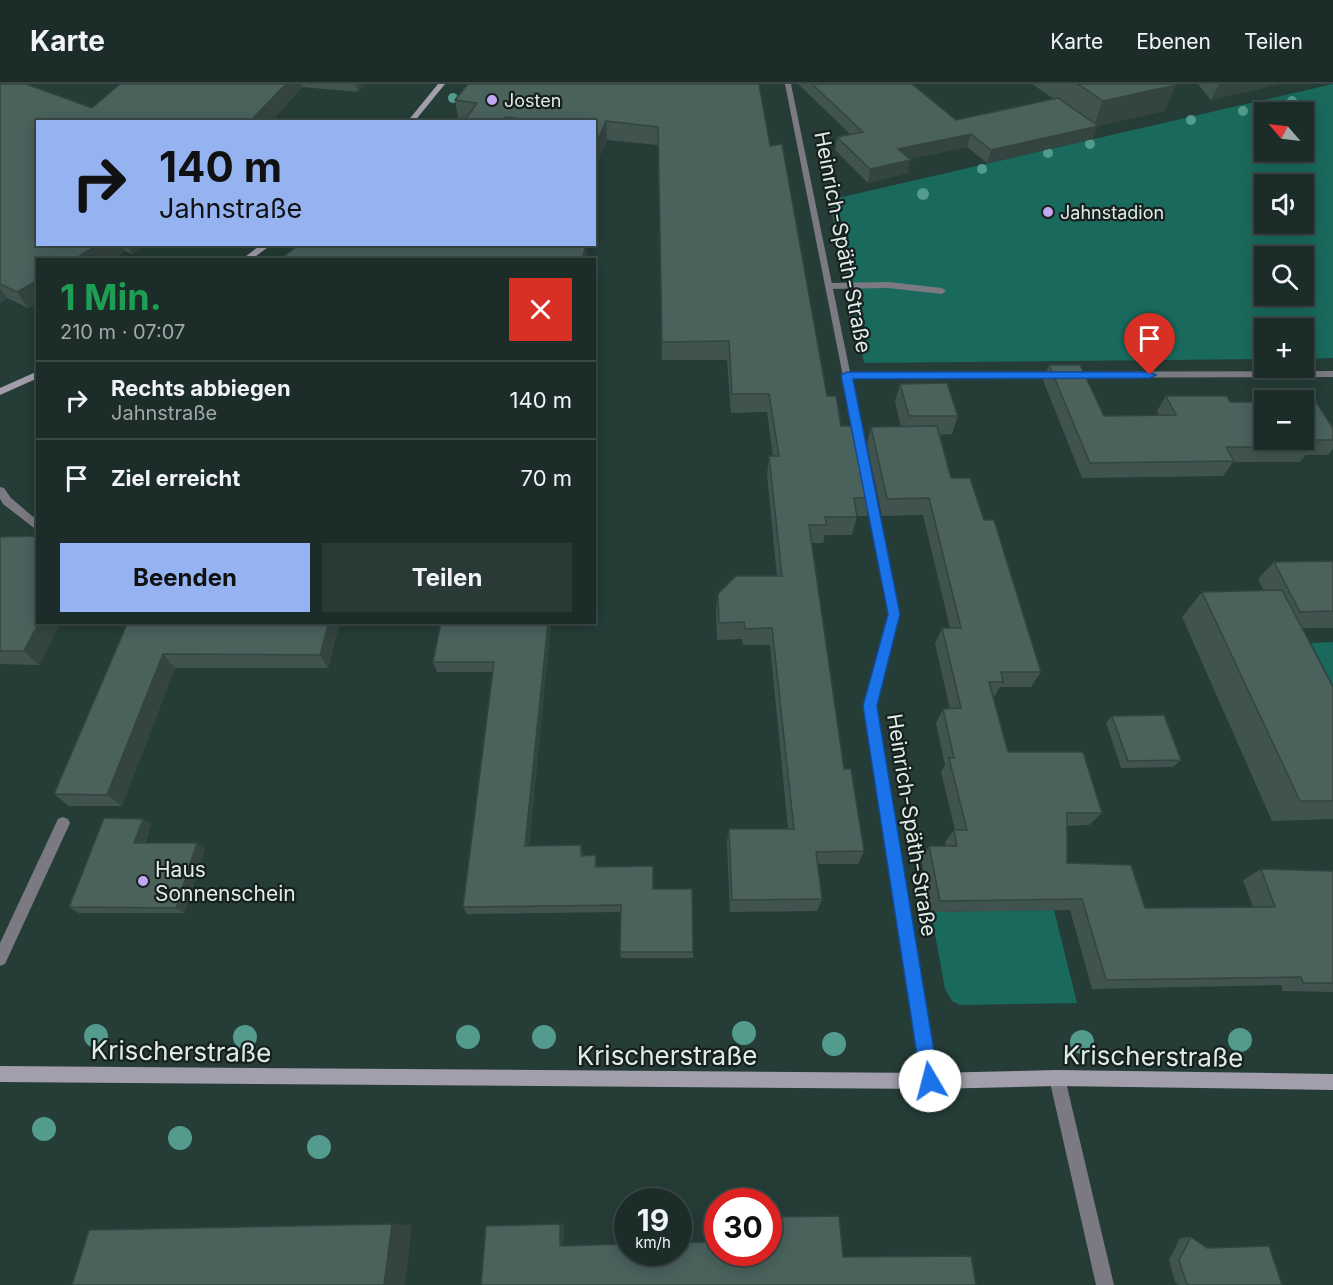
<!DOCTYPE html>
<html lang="de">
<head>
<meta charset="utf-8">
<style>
  :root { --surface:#1c2d29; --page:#293935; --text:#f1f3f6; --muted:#a0a8a8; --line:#3a4946; --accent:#95b2f1 }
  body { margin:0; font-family:Inter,sans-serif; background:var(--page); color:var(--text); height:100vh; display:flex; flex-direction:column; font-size:22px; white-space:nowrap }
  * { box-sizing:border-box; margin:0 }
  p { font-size:20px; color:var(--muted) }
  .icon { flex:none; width:33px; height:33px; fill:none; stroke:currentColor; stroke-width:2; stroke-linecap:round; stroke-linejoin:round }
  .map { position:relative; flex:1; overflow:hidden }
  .details { position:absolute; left:36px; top:174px; width:560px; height:366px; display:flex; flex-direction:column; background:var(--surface); border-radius:0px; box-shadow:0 3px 15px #0003,0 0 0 2px var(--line) }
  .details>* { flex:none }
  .hud { position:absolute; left:36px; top:36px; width:560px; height:126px; border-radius:0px; box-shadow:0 3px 15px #0003,0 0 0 2px var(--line); background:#95b2f1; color:#111; overflow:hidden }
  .needle { width:39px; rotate:298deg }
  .tools { position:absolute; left:1254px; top:18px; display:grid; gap:12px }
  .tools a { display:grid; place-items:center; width:60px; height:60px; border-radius:0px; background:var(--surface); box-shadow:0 3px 15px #0003,0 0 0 2px var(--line); font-size:30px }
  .speed { position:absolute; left:614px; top:1104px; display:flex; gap:12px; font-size:30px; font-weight:700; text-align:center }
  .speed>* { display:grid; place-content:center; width:78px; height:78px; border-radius:50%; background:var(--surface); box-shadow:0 3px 15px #0003,0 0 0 2px var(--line); line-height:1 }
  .speed small { font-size:15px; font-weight:400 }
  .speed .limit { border:9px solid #d22; background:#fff; color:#111 }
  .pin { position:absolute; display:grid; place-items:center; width:51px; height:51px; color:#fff; margin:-62px -26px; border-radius:50% 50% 50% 0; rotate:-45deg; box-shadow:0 0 6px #0007 }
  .pin .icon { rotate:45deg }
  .me { position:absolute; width:66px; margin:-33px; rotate:352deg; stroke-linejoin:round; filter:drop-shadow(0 0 4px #0008) }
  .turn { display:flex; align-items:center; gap:21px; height:126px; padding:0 24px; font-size:27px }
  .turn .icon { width:78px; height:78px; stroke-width:2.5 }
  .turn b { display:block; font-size:42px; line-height:51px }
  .round { display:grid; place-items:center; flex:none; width:63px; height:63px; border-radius:0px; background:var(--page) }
  .summary { display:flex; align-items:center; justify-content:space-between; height:102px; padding:0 24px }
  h1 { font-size:36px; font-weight:700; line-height:45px; color:#1e9e55 }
  .button { display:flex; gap:12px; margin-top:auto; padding:12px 24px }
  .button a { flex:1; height:69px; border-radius:0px; background:var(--accent); color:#111; font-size:24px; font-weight:700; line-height:69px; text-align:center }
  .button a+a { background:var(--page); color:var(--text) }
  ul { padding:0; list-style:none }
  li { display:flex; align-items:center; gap:18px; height:78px; padding:0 24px; border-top:2px solid var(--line) }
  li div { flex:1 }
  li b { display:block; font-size:22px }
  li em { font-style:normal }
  header { display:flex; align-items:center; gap:36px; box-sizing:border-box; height:84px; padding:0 30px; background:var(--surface); border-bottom:2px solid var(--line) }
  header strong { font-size:28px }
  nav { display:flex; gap:33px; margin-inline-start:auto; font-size:21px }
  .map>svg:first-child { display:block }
</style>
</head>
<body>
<header>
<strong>Karte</strong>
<nav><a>Karte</a><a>Ebenen</a><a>Teilen</a></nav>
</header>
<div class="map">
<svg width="1333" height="1201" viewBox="0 0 1333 1201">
  <rect width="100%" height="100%" fill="#253c37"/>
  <!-- green -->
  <g fill="#196a5d" fill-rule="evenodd">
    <path d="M 1333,0 L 1333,274 L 1304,275 L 1304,244 L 1264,244 L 1264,275 L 864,279 L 829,116 ZM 1264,28 L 1304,28 L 1304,68 L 1264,68 ZM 1264,100 L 1304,100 L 1304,140 L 1264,140 ZM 1264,172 L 1304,172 L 1304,212 L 1264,212 Z"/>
    <polygon points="1333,558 1333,601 1311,559"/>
    <polygon points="1054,826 1077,919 960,921 952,917 945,905 931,828"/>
  </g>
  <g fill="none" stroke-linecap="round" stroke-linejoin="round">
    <!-- lane -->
    <g fill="#7b7981" fill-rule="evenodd">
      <polygon points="888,198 942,204 946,207 942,210 888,204 829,205 825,202 829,199"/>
      <polygon points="0,403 4,404 11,414 38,437 38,447 3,420 0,415"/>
      <polygon points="63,733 68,735 70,739 5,880 0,882 0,859 58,735"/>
    </g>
    <!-- street -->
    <g fill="#7b7981" fill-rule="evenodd">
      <polygon points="785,0 791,0 850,288 1333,287 1333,293 851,294 864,356 862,358 856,358"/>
      <polygon points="868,395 873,399 900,530 876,622 938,997 936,1003 930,1005 924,1003 922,997 864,622 888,530 863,399"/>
      <polygon points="1057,986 1062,989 1065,994 1114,1201 1096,1201 1049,994 1052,989"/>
    </g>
    <!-- secondary -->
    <g fill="#a29eab" fill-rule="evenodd">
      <polygon points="438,0 445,0 414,38 407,38"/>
      <polygon points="262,160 272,160 251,176 241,176"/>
      <polygon points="38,287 38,294 0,311 0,304"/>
      <polygon points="0,982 930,989 1057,986 1333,990 1333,1006 1057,1002 930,1005 0,998"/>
    </g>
  </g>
  <!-- trees -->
  <g fill="#529b8d">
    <circle cx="453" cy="14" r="5"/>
    <circle cx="1292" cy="17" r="5"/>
    <circle cx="1243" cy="27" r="5"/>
    <circle cx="1191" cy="36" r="5"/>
    <circle cx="1090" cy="60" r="5"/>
    <circle cx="1048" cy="69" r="5"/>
    <circle cx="982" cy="85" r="5"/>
    <circle cx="923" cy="110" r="6"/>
    <circle cx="744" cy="949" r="12"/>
    <circle cx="96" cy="952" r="12"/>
    <circle cx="245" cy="953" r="12"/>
    <circle cx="468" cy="953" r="12"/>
    <circle cx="544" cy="953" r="12"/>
    <circle cx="1240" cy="956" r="12"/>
    <circle cx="1082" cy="958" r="12"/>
    <circle cx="834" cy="960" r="12"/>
    <circle cx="44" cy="1045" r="12"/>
    <circle cx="180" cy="1054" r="12"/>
    <circle cx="319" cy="1063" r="12"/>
  </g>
  <!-- wall -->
  <g fill="#40534f">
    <polygon points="0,0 92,24 120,0 365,0 358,8 302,3 271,38 38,38 38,160 148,160 132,170 125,167 110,176 38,176 38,219 28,224 7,214 0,219"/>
    <polygon points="468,0 770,62 827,312 841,342 872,414 867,432 857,432 852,451 825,451 823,459 812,459 844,685 864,767 858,780 818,780 822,815 817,827 730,828 727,758 729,745 788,745 770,561 743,561 742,555 717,556 716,527 718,510 777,492 767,391 769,372 773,372 767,328 731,329 727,276 662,276 658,61 607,56 594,85 594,38 465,38 466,35 458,34 455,16"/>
    <polygon points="798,0 912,0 956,36 1054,15 1032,0 1175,0 1165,27 1097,42 1093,55 987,79 967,63 910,75 908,89 868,99 835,66 837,53 850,50"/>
    <polygon points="1198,0 1280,0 1211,16"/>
    <polygon points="1049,281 1104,332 1159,331 1157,327 1166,312 1230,318 1333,344 1333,365 1328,371 1306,371 1300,378 1233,378 1223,392 1082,394 1043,296"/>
    <polygon points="900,300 958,332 952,350 940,351 951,394 984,436 1041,588 1031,603 1000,603 994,613 993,613 1008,668 1102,729 1089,741 1067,742 1067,779 1145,824 1253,823 1243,796 1261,785 1333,787 1333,908 1283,907 1281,901 1092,905 1070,826 931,828 921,774 929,762 946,762 945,758 954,746 955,746 941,688 945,681 936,639 943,625 950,625 935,560 942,544 950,544 923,431 882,432 867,360 871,343 901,343 895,318"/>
    <polygon points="0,453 38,538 61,538 39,581 0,580"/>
    <polygon points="1333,477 1333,544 1302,544 1333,603 1333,735 1272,737 1182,533 1202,508 1264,507 1258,495 1274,478"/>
    <polygon points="128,538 340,538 328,584 175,584 122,722 69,722 54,710"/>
    <polygon points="551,538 529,762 581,761 583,771 596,771 597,783 654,805 693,868 693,874 621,874 620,868 621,828 467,830 463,823 493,588 437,588 433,578"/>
    <polygon points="1112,632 1181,676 1173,683 1121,684 1106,639"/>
    <polygon points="143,735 151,741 145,759 205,765 184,829 79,829 69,823"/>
    <polygon points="707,1133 843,1172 481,1201 564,1141 563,1162 706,1158 706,1134"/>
    <polygon points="1191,1153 1206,1163 1282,1201 1179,1201 1175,1198 1169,1176 1180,1154"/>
  </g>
  <!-- shaded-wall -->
  <g fill="#344440">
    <polygon points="286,0 302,0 302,3 271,38 256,38 254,33"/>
    <polygon points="356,0 365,0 358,8"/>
    <polygon points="1219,0 1280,0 1211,16"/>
    <polygon points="1176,1 1165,27 1093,43 1103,17"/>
    <polygon points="606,37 607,56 594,85 594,64"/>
    <polygon points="1098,42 1093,55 987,79 991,66"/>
    <polygon points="971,50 967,63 896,78 898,65"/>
    <polygon points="911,76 908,89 868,99 870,85"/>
    <polygon points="99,160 121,160 125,167 110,176 73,176"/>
    <polygon points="127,160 148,160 132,170"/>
    <polygon points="586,160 588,176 582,176"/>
    <polygon points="38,196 38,219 28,224 17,208"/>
    <polygon points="0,204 7,214 0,219"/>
    <polygon points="39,538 61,538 39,581 24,567"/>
    <polygon points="329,538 340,538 328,584 320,571"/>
    <polygon points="548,538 551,538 528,770 525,762"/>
    <polygon points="163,570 175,584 122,722 107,711"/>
    <polygon points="143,735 151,741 142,765 134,759"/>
    <polygon points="197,759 205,765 184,829 176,824"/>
    <polygon points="392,1140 412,1141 405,1201 384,1201"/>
    <polygon points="560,1140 564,1141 563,1162 560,1162"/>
  </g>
  <!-- building -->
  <g fill="#4a615c" stroke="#344440" stroke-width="1.5">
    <polygon points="0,0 26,0 92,24 120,0 286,0 254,33 266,38 38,38 38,160 99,160 73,176 38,176 38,196 17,208 0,200"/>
    <polygon points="468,0 759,0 770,62 782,60 827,312 836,312 841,342 857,342 872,414 854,414 857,433 825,433 827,441 809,441 844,685 851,685 864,767 816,768 822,815 732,816 729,745 794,745 772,544 745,545 744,538 719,539 718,510 736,492 782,492 769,372 779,372 769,310 732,310 729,257 662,258 658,43 606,37 594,64 594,38 547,38 505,33 502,38 476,38 465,36 477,19 455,16"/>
    <polygon points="812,0 912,0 956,36 1058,14 1098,42 991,66 971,50 898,65 911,76 870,85 837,53 863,48"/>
    <polygon points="1078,0 1175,0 1176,1 1103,17"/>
    <polygon points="300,160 586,160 582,176 279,176"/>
    <polygon points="1049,281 1080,281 1104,332 1176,331 1166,312 1227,312 1230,318 1264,318 1264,356 1304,356 1304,318 1316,318 1333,344 1333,356 1308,356 1312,363 1226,363 1234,377 1090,379"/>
    <polygon points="947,299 958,332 909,332 900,300"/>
    <polygon points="937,342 951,394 970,394 984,436 994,436 1041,588 1001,588 1003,598 989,598 1008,668 1083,668 1102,729 1067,729 1067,779 1131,781 1145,824 1275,823 1261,785 1333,787 1333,899 1303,899 1301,893 1106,896 1082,815 940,817 929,762 957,762 954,746 967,746 949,674 954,674 943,625 961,624 942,544 961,544 929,414 887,415 871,343"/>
    <polygon points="38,452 38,538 39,538 24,567 0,567 0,453"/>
    <polygon points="1333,477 1333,527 1300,528 1274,478"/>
    <polygon points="1282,506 1333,603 1333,717 1300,717 1202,508"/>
    <polygon points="128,538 329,538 320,571 163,570 107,711 54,710"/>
    <polygon points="441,538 548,538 525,762 581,761 581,772 596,771 595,783 653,782 653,805 692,805 693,868 620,868 621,821 463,823 494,578 433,578"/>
    <polygon points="1164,631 1181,676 1128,677 1112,632"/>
    <polygon points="104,734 143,735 134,759 197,759 176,824 69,823"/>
    <polygon points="839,1132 843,1173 971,1172 976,1201 481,1201 486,1142 560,1140 560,1162 627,1160 627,1168 678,1168 678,1159 708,1158 707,1133 717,1133 717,1168 768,1168 768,1133"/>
    <polygon points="392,1140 384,1201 72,1201 89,1146"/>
    <polygon points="1191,1153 1207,1164 1269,1162 1282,1201 1188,1201 1186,1198 1179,1176"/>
  </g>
  <!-- route -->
  <polygon fill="#1a73e8" stroke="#114b97" stroke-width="1.5" points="847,288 1150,288 1156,291 1150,294 853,295 900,530 877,622 939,997 936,1003 930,1005 924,1003 921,997 863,622 888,530 841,291"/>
  <!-- markers -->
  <g fill="#c2a8f2" stroke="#17201e" stroke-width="2">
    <circle cx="492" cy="16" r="6"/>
    <circle cx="1048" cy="128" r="6"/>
    <circle cx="143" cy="797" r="6"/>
  </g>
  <g text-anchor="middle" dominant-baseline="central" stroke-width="4.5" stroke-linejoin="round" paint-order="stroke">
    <!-- far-poi labels -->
    <g font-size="18" fill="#dfece8" stroke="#17201e" text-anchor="start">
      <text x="504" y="16">Josten</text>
      <text x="1060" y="128">Jahnstadion</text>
    </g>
    <!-- street labels -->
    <g font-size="21" fill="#dfece8" stroke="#17201e">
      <text transform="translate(843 158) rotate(79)">Heinrich-Späth-Straße</text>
      <text transform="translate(912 741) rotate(81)">Heinrich-Späth-Straße</text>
    </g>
    <!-- poi labels -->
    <g font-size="21" fill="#dfece8" stroke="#17201e" text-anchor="start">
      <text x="155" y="785">Haus<tspan x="155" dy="24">Sonnenschein</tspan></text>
    </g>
    <!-- near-street labels -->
    <g font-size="26" fill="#dfece8" stroke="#17201e">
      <text transform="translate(181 967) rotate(1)">Krischerstraße</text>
      <text x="667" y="971">Krischerstraße</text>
      <text transform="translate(1153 972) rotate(1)">Krischerstraße</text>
    </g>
  </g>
</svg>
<div class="tools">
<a><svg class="needle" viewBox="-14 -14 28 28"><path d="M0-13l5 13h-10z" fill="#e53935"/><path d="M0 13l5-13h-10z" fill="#a0a8a8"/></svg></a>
<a><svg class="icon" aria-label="sound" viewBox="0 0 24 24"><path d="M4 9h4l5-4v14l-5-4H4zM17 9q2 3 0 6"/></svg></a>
<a><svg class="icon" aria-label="search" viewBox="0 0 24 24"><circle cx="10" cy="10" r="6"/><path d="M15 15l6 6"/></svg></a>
<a>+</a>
<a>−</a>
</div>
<div class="speed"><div>19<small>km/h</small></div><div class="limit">30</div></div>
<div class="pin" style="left:1150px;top:291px;background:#d93025"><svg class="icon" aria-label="arrive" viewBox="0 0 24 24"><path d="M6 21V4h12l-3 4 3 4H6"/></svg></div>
<svg class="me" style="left:930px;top:997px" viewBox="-20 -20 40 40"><circle r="19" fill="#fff"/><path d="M0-13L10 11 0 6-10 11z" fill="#1a73e8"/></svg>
<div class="hud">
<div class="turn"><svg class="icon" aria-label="right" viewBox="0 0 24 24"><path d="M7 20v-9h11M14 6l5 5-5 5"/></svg><div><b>140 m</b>Jahnstraße</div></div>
</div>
<section class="details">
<div class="summary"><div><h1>1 Min.</h1><p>210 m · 07:07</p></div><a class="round" style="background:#d93025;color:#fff"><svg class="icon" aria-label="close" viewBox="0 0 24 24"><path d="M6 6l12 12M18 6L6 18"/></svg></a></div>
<ul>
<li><svg class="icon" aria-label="right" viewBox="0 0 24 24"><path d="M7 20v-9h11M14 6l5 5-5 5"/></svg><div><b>Rechts abbiegen</b><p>Jahnstraße</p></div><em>140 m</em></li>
<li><svg class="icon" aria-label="arrive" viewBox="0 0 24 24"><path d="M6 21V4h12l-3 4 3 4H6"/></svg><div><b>Ziel erreicht</b></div><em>70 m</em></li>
</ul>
<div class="button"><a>Beenden</a><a>Teilen</a></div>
</section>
</div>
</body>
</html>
